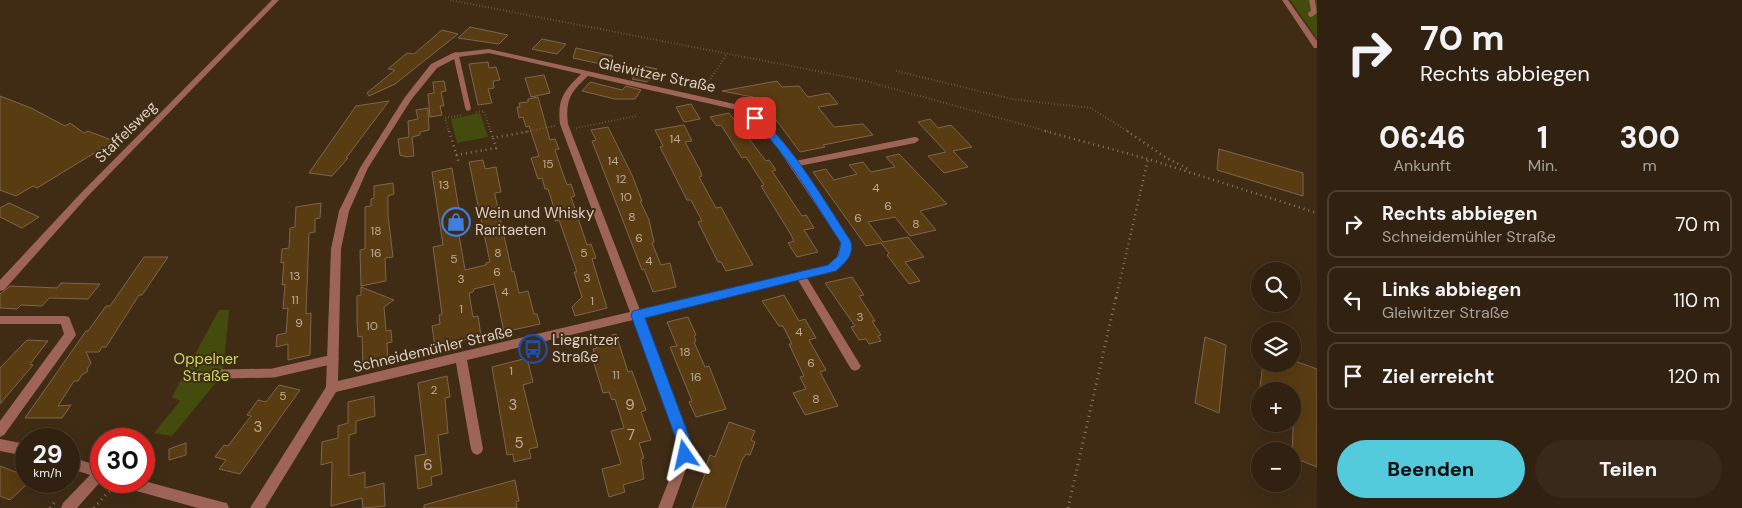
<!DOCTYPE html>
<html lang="de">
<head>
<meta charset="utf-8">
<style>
  :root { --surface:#302110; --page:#382919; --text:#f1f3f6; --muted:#a8a39f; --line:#4b3e30; --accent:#54cadd }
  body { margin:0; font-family:"DM Sans",sans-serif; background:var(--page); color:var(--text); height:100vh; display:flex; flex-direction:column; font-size:19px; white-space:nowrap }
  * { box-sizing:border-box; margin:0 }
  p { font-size:16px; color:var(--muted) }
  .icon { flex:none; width:28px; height:28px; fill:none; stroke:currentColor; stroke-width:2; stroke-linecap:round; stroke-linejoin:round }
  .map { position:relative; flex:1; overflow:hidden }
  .sheet { display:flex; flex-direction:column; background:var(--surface); width:425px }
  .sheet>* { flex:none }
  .guide { background:#302110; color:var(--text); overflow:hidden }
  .buttons { position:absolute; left:1251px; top:262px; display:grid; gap:10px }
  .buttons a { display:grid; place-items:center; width:50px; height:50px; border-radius:50%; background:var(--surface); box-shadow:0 5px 20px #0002,0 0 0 1px var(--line); font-size:25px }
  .speed { position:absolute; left:15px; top:428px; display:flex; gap:10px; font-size:25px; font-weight:700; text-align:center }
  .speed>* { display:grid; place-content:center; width:65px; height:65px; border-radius:50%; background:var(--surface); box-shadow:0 5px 20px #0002,0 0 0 1px var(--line); line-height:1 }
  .speed small { font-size:12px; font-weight:400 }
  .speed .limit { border:8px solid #d22; background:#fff; color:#111 }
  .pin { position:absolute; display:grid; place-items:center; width:42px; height:42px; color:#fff; margin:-21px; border-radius:10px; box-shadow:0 2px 8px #0006 }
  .me { position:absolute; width:55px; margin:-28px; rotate:349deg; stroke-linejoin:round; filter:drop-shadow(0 0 4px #0008) }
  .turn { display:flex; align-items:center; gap:18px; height:105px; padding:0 20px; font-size:22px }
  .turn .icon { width:65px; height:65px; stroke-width:2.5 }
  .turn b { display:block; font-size:35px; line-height:42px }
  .eta { display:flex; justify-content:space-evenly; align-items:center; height:85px; text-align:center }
  .eta b { font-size:30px; font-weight:800; line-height:35px }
  .button { display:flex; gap:10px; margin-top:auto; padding:10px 20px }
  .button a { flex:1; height:58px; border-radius:30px; background:var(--accent); color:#111; font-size:20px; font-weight:800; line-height:58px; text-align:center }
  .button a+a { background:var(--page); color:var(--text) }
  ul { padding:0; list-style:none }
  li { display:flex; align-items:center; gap:15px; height:68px; margin:0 10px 8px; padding:0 10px; border:2px solid var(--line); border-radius:10px }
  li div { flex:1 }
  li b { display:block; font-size:19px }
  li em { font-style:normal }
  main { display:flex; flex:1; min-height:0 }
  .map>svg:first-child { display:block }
</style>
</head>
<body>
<main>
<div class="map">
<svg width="1317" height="508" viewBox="0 0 1317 508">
  <rect width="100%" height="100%" fill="#402c15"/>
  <!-- green -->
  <g fill="#434c0d">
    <polygon points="1290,0 1317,0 1317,39"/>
    <polygon points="480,113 488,137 457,143 451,119"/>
    <polygon points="219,310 229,310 223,374 172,436 154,433 180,401 172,397"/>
  </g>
  <!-- building -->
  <g fill="#5a3c13" stroke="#7c664d">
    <polygon points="470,27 508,35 499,44 458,38"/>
    <polygon points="442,30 458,34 395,84 369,96 367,93 395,70 388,69 407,53 414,54"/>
    <polygon points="542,39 566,44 557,54 532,49"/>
    <polygon points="576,48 613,56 605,65 573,58"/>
    <polygon points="488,62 489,68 496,67 500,80 493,81 494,88 488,89 492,103 478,105 469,64"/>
    <polygon points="643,66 657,69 647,82 632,79"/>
    <polygon points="544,75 550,93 531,97 525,78"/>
    <polygon points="444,81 446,91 441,92 444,106 440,106 442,115 430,117 428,94 434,93 433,82"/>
    <polygon points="777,81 782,87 799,86 808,97 829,93 838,104 818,107 834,127 863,124 873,135 823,145 825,147 800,152 771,113 763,112 753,97 722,91"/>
    <polygon points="590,82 622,90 626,86 641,90 635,99 615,99 582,91"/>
    <polygon points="0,96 31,108 65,126 70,123 84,133 88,131 114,141 37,188 33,186 16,196 0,190"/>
    <polygon points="538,97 550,140 555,139 559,149 555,150 563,174 567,185 571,184 575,196 571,197 587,245 591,244 596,258 592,259 607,308 575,316 572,307 582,297 574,272 577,272 559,220 555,221 551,209 554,208 548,189 545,189 542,178 538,179 531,158 539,156 529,126 526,127 523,117 519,118 517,107 520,107 519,103 528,102 528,99"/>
    <polygon points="389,101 346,158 348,158 332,176 309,173 356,106"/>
    <polygon points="691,104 700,119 684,122 676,107"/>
    <polygon points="428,108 429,130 420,132 420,135 412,137 414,156 407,157 400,155 398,139 409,137 408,121 418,119 416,110"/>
    <polygon points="729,113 766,161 769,160 776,170 772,171 802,216 806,215 814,228 804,230 818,252 797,257 788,243 794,241 790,233 761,186 764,185 746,157 742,158 721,125 717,126 710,117"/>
    <polygon points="930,119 938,128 951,125 972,147 953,151 968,167 944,173 928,156 946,152 918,122"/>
    <polygon points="684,125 692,141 685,142 700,170 702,176 699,177 716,208 721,207 753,265 726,271 721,262 718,262 698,222 702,221 691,200 687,200 660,147 663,146 655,130"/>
    <polygon points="608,127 632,175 642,201 640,201 649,220 654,242 652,243 661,265 670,263 676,287 653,292 644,269 642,270 592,141 596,140 591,130"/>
    <polygon points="1219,149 1303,173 1303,196 1217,170"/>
    <polygon points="899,154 947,204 920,211 936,230 910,236 895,217 868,222 883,242 908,237 924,257 905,262 920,281 909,284 887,255 889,253 881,243 866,246 813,172 826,169 834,180 857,174 849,165 863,162 871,172 895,167 886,157"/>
    <polygon points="483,160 485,169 496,167 501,192 495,193 495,195 512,272 514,271 519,293 528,291 534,314 537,314 540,324 504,332 494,284 474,289 473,292 469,293 473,317 478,316 481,336 435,347 432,326 440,324 439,315 442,314 433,247 443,245 432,172 452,168 462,228 458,229 465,270 486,265 486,263 490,262 469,162"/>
    <polygon points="393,183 394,194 388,196 388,215 393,257 385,258 386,281 361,286 360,250 365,249 365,207 371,206 371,199 374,198 374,186"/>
    <polygon points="9,203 39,217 22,228 0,217 0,208"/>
    <polygon points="321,203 320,218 315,219 315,232 309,233 306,314 311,313 310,355 288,360 288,344 276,347 277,335 286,333 288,308 283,309 285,284 282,285 284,262 281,263 282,249 289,248 290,228 295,227 296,207"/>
    <polygon points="144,257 168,257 142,295 139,295 106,347 102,347 99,352 86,352 91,363 87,369 88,371 82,375 78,381 74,381 58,406 71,405 62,418 25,418 86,331 88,331 106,306 110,306"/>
    <polygon points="852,277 864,295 859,296 875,321 872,321 881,335 878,336 881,341 869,344 866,339 859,340 851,327 855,326 825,283"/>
    <polygon points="61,283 100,284 88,299 49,298 42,306 21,305 17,309 0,308 0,294 10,286 57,288"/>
    <polygon points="361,287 394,300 384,307 386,331 391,330 392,342 387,343 388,361 363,367 362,336 358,337 357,322 357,296 361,295"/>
    <polygon points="784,295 799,321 805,319 816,338 809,340 826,370 820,372 838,406 805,415 793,393 806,389 800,377 804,376 789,344 792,344 783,326 779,326 762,301"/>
    <polygon points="688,317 696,335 694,336 696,341 694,342 705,367 709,366 726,409 696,417 689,402 692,401 670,347 677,346 667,322"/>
    <polygon points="616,334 628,372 632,371 646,410 641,412 651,440 639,443 644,458 641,459 644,479 623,485 625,492 609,497 602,469 621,464 611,431 624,428 615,399 612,400 609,392 603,393 592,357 595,356 593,349 597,348 594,340"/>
    <polygon points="1205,337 1226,345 1219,413 1195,403"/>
    <polygon points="27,340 48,341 30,364 33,365 0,404 0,368"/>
    <polygon points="527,358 533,382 523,385 538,447 529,449 531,458 514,462 513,454 507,455 492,367"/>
    <polygon points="1292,360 1317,369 1317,467 1292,457 1294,400 1292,391 1271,391 1260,387 1263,364 1292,364"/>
    <polygon points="447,376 450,397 445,398 448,433 438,435 442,474 431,477 432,485 418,489 415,456 426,454 418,383"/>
    <polygon points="279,385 300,390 240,474 219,469 226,460 215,457 224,445 228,446 251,416 247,415 258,400 266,402"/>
    <polygon points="374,396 375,416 356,421 356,433 349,435 349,476 365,472 365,488 384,483 385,506 363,508 362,498 331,506 332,462 321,465 322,442 338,438 338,426 348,423 348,402"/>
    <polygon points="729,422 755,431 751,440 755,442 750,455 746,454 742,460 725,508 692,508 705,474 703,473 710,455 715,457"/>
    <polygon points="186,443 186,455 169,460 169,449"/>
    <polygon points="0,466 26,476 26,485 10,500 0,496"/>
    <polygon points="515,480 519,501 516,502 517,508 424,508 424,505"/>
  </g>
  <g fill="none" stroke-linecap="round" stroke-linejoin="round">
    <!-- path-far2 -->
    <g stroke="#897866" stroke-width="2" stroke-dasharray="0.5 2.5" stroke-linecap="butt">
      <polyline points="450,0 858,79 1050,132"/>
      <polyline points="896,71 1012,99 1091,108 1129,132"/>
      <polyline points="702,91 727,54"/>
      <polyline points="476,112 484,111 491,132"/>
      <polyline points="576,128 636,116"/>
      <polyline points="449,132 445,118 462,115"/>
      <polyline points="525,132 555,126"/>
    </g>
    <!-- path-far1 -->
    <g stroke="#897866" stroke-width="2.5" stroke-dasharray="1 4" stroke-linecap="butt">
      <polyline points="449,131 459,163"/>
      <polyline points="491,131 493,138"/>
      <polyline points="1045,131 1148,159 1317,213"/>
      <polyline points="1127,131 1165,157 1188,169"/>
      <polyline points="456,155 496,148 493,138 531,131"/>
      <polyline points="1116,298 1148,159"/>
    </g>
    <!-- path -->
    <g stroke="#897866" stroke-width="3" stroke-dasharray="1 4.5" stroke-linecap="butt">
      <polyline points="50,508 55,502"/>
      <polyline points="94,508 113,487"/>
      <polyline points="1068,508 1116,297"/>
    </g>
    <!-- service-far1 -->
    <g stroke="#9f6458" stroke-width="5.5">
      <polyline points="1311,14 1314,12 1312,0"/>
      <polyline points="456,55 468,108"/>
    </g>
    <!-- service -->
    <polyline stroke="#9f6458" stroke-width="9" points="223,374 273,373 334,359"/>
    <!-- minor -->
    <g fill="#9f6458" fill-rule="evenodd">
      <polygon points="272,0 279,0 87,197 4,290 0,291 0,280 81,193"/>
      <path d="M 489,49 L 739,105 C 769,123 776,133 795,161 L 915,137 L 918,138 L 919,140 L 915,143 L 799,166 L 851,242 L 847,259 L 836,271 L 807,278 L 859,363 L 861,366 L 859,369 L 855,371 L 851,369 L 798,280 L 643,318 L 689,439 L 691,455 L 672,508 L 658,508 L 679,455 L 677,439 L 633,320 L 467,360 L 483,449 L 481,453 L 477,455 L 473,453 L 471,449 L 456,363 L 336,392 L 265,508 L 250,508 L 326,387 L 331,249 L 339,211 L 360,168 L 405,97 L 431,64 L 453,53 ZM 489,53 L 581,74 C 564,91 557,99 560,124 L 630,312 L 338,381 L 341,249 L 349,211 L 368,168 L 411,100 L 437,68 L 458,57 ZM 588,76 L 733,109 L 752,120 L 768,134 L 841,242 L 837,257 L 829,265 L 640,310 L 568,124 C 565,99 571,92 588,76 Z"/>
      <polygon points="0,316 65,316 69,317 76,335 4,435 0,437 0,421 64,334 61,324 0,324"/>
      <polygon points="0,439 26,444 26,456 0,451"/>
      <polygon points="69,456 101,467 101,481 77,508 61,508 63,503 90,475 69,468"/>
      <polygon points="116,481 144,481 222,502 227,503 229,508 198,508 122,487 117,485"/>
    </g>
    <!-- tertiary -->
    <polygon fill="#9f6458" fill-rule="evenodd" points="1282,0 1288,0 1317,41 1317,48 1314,48"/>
  </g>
  <!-- route -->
  <path fill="#1a73e8" stroke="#114b97" d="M 752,116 L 759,116 C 796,151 822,197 850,240 C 856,253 845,263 836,271 L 645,318 L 690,439 L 692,455 L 690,460 L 685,462 L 680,460 L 676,439 L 631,315 L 633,311 L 828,265 L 838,256 L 841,243 C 813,201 788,154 752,120 Z"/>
  <!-- icons -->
  <defs>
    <symbol id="shop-ring" viewBox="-11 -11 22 22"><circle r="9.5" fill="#402c15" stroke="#3f7fe0" stroke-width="1.5"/><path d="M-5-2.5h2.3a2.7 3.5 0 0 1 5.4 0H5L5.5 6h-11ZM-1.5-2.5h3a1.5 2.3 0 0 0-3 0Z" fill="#3f7fe0"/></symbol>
    <symbol id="bus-ring" viewBox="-11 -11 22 22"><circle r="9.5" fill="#402c15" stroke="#1a4fb4" stroke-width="1.5"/><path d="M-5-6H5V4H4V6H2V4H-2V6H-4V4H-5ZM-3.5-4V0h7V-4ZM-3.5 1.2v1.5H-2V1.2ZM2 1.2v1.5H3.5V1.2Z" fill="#1a4fb4"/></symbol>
  </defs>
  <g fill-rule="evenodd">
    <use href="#shop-ring" x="440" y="206" width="32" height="32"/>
    <use href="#bus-ring" x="517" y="333" width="32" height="32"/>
  </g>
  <g text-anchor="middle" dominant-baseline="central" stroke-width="4" stroke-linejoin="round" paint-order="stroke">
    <!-- number labels -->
    <g font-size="12" fill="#bdac98">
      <text x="675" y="139">14</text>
      <text x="613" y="161">14</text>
      <text x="548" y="164">15</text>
      <text x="621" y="179">12</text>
      <text x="444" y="185">13</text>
      <text x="876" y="188">4</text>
      <text x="626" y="197">10</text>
      <text x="888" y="206">6</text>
      <text x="632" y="217">8</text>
      <text x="858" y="218">6</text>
      <text x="916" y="224">8</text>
      <text x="376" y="231">18</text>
      <text x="639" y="238">6</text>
      <text x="376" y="253">16</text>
      <text x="498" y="253">8</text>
      <text x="584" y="253">5</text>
      <text x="454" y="259">5</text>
      <text x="649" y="261">4</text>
      <text x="497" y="272">6</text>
      <text x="295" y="276">13</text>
      <text x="587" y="278">3</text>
      <text x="461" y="279">3</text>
      <text x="505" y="292">4</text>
      <text x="295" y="300">11</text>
      <text x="592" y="301">1</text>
      <text x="461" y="309">1</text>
      <text x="860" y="317">3</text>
      <text x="299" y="323">9</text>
      <text x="372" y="326">10</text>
      <text x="799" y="332">4</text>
      <text x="685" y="352">18</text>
      <text x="811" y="363">6</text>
      <text x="511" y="371">1</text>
      <text x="616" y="375">11</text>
      <text x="696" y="377">16</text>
      <text x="434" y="390">2</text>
      <text x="283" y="396">5</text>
      <text x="816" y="399">8</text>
    </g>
    <!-- street labels -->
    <g font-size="15" fill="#ded1c4" stroke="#402c15">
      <text transform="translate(657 75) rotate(12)">Gleiwitzer Straße</text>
      <text transform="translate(126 132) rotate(-45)">Staffelsweg</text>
      <text transform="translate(433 349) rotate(-13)">Schneidemühler Straße</text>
    </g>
    <!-- poi labels -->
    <g font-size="15" fill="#ded1c4" stroke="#402c15" text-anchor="start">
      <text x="475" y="213">Wein und Whisky<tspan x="475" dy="17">Raritaeten</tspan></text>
      <text x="552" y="340">Liegnitzer<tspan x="552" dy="17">Straße</tspan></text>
    </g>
    <!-- park labels -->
    <g font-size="15" fill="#c8dd66" stroke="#402c15">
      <text x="206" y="359">Oppelner<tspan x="206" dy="17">Straße</tspan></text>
    </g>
    <!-- near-number labels -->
    <g font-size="15" fill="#bdac98">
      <text x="513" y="405">3</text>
      <text x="630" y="405">9</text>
      <text x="258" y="427">3</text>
      <text x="631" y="435">7</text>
      <text x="519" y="443">5</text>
      <text x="428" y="465">6</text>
    </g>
  </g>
</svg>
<div class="buttons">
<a><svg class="icon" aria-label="search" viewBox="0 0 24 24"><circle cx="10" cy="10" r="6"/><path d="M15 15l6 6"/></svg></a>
<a><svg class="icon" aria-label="layers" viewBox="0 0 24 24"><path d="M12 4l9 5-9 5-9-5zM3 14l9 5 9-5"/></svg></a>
<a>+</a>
<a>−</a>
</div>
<div class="speed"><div>29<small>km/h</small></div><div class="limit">30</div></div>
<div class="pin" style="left:755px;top:118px;background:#d93025"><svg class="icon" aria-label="arrive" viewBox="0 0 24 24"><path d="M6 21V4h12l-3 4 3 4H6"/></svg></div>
<svg class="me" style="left:685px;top:455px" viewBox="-20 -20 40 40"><path d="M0-17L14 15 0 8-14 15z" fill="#1a73e8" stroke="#fff" stroke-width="4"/></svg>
</div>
<section class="sheet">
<div class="guide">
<div class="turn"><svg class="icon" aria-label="right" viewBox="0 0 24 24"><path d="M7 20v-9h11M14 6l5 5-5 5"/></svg><div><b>70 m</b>Rechts abbiegen</div></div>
</div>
<div class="eta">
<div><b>06:46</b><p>Ankunft</p></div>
<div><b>1</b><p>Min.</p></div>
<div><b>300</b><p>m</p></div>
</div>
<ul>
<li><svg class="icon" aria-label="right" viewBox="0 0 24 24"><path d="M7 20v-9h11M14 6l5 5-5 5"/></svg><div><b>Rechts abbiegen</b><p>Schneidemühler Straße</p></div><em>70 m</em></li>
<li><svg class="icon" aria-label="left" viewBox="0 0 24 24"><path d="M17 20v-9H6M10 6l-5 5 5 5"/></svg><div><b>Links abbiegen</b><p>Gleiwitzer Straße</p></div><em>110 m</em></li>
<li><svg class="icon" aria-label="arrive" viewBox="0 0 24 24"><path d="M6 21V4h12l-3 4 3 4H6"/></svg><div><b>Ziel erreicht</b></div><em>120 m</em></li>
</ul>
<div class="button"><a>Beenden</a><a>Teilen</a></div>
</section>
</main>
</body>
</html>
